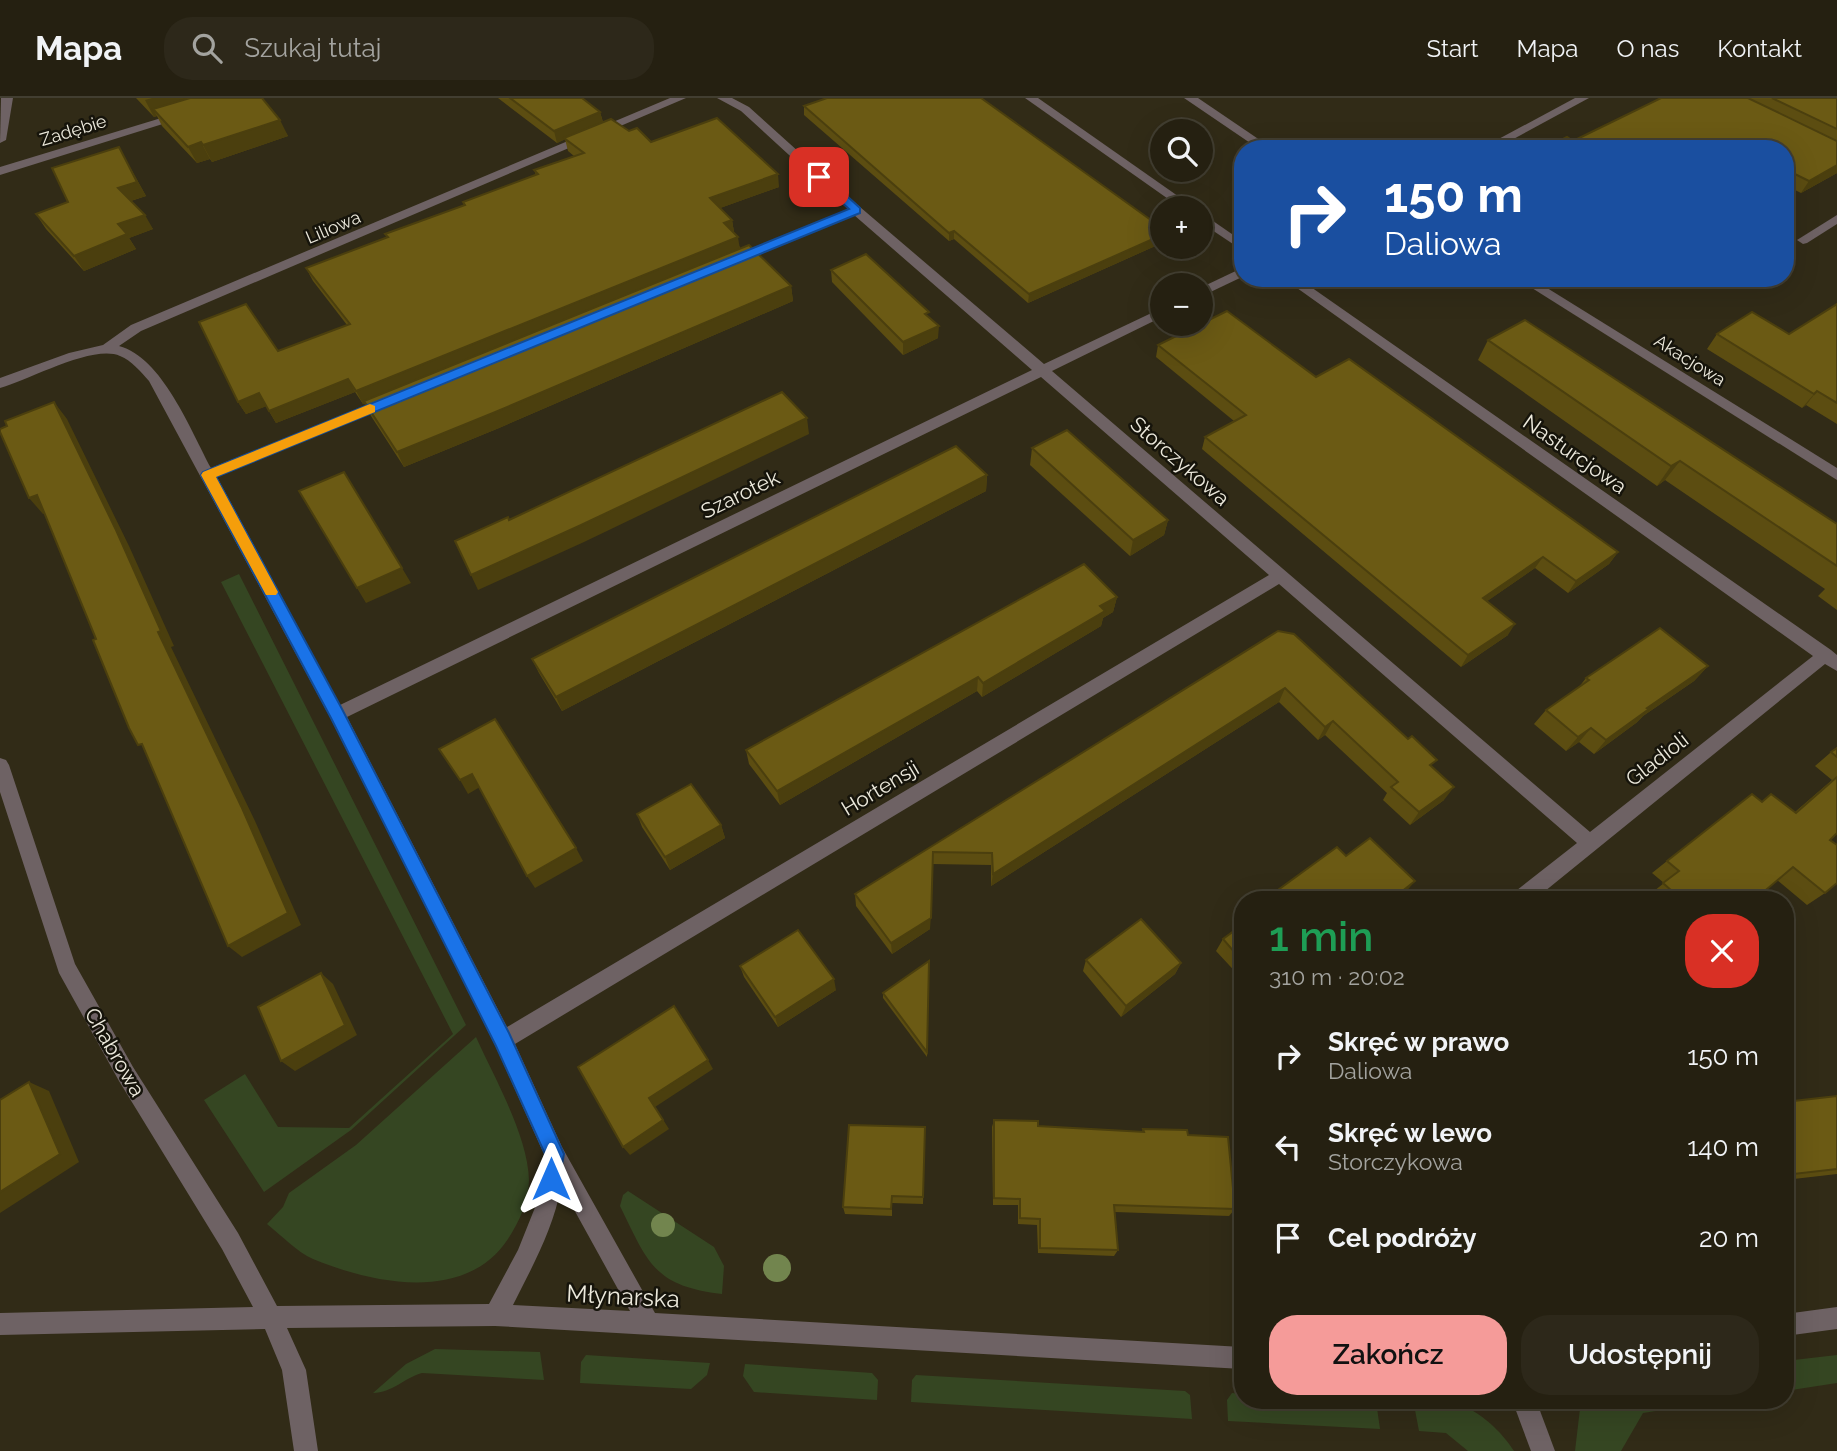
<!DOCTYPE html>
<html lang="pl">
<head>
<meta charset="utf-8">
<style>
  :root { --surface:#252011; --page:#2d281a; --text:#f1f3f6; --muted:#a3a39f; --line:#423e31; --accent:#f59b99 }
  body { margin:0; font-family:Raleway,sans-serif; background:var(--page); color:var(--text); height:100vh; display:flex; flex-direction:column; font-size:26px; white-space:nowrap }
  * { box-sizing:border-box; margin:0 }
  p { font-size:23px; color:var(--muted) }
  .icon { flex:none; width:38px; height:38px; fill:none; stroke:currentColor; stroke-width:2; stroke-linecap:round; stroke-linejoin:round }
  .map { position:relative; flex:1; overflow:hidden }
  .sheet { position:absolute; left:1234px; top:793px; width:560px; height:518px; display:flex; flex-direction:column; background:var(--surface); border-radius:28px; box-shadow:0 7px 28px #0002,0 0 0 2px var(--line) }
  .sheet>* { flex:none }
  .top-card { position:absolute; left:1234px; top:42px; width:560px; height:147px; border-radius:28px; box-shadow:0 7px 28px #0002,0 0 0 2px var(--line); background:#1a4fa0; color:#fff; overflow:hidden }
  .tools { position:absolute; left:1150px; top:21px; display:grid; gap:14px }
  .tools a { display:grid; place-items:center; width:63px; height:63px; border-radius:50%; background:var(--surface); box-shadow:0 7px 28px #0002,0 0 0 2px var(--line); font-size:35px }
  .pin { position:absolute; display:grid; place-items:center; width:60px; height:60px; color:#fff; margin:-30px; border-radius:14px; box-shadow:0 4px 10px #0006 }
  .me { position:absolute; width:77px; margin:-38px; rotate:0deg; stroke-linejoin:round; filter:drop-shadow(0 0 5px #0008) }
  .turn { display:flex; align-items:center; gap:24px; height:147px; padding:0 35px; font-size:32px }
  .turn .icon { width:91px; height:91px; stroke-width:2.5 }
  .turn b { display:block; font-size:49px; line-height:60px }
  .round { display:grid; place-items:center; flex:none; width:74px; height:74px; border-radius:28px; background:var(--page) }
  .summary { display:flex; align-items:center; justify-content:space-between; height:119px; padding:0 35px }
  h1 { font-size:42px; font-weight:600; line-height:52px; color:#1e9e55 }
  .action { display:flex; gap:14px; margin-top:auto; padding:14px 35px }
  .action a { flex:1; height:80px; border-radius:28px; background:var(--accent); color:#111; font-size:28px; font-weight:600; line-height:80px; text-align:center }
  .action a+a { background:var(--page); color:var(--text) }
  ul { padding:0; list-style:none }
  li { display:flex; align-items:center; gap:21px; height:91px; padding:0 35px }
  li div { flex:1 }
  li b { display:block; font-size:26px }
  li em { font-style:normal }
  header { display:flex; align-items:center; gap:42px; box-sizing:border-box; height:98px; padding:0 35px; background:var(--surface); border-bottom:2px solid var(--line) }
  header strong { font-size:33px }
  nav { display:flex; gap:38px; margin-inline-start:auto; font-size:24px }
  .search { width:490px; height:63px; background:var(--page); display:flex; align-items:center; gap:18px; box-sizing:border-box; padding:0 24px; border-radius:28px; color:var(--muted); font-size:26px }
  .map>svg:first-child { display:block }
</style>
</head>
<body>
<header>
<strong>Mapa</strong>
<div class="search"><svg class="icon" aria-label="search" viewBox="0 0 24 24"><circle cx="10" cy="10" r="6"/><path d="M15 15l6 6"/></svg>Szukaj tutaj</div>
<nav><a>Start</a><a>Mapa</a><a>O nas</a><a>Kontakt</a></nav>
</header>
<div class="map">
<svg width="1837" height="1353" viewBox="0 0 1837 1353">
  <rect width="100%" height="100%" fill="#312b17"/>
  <!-- green -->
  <g fill="#354622">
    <polygon points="239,476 466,927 351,1032 264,1094 204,1002 245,976 278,1029 349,1030 453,936 221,484"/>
    <path d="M 476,939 C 494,979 528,1038 529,1082 C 529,1103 519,1124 508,1141 C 466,1205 373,1186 313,1161 C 297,1154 281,1137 267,1126 L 283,1109 L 289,1095 L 356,1047 Z"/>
    <path d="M 628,1093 L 714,1149 L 724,1168 L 722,1196 C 654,1188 648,1165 620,1108 L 623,1097 Z"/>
    <path d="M 435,1251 L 540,1254 L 544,1282 L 422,1275 C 404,1280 392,1295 373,1295 L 406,1266 Z"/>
    <polygon points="586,1257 710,1265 707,1277 691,1291 580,1285 581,1264"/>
    <polygon points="1837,1257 1837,1285 1785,1293 1785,1263"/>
    <polygon points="745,1266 872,1275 878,1282 877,1302 754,1294 743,1278"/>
    <polygon points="916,1277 1185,1293 1190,1297 1192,1321 911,1304 912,1282"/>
    <polygon points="1232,1295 1242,1296 1242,1302 1373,1304 1377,1310 1380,1331 1228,1323 1227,1302"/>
    <polygon points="1581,1302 1726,1302 1643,1315 1621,1353 1575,1353"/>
    <path d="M 1418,1303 C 1431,1304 1446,1302 1458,1306 C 1480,1313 1502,1334 1514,1353 L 1468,1353 L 1446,1335 L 1419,1333 L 1415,1312 Z"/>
  </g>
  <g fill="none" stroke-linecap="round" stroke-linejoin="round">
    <!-- minor -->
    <g fill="#6e6264" fill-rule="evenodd">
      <polygon points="1,0 13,0 6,42 0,45"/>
      <path d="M 670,0 L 686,0 L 141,233 L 119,248 C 162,259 191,333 211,370 L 385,300 L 395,300 L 395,306 L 217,379 L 340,607 L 1032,272 L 854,117 L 737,166 L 729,166 L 729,160 L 848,111 L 741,13 L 717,0 L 732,0 L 749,9 L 860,109 L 1044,266 L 1162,210 L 1162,219 L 1052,273 L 1590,734 L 1813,558 L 1283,180 L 1298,180 L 1831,552 L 1837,557 L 1837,573 L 1825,566 L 1534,802 L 1510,802 L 1512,796 L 1577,745 L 1279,486 L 515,946 L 562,1049 L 655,1215 L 1242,1249 L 1242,1271 L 495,1228 L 287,1230 L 306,1272 L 318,1353 L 294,1353 L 282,1272 L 265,1231 L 0,1237 L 0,1215 L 253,1209 L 222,1151 L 119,983 L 59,875 L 0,694 L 0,660 L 6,662 L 9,667 L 75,866 L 133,969 L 238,1135 L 277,1208 L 489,1206 L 518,1152 L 536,1107 L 544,1056 L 496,949 L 331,621 L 149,283 C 140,273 132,263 120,258 C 93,246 29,282 0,290 L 0,280 L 69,255 L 103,247 L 131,227 ZM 1041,279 L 1269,477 L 507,929 L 347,619 ZM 561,1088 L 630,1213 L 513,1207 C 532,1169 554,1130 561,1088 Z"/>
      <polygon points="1025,0 1038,0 1195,110 1181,110"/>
      <polygon points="1184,0 1198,0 1273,51 1259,51"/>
      <polygon points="1575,0 1589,0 1495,51 1480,51"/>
      <polygon points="181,14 187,17 185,19 0,77 0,69"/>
      <polygon points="1200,114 1242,143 1242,152 1200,124"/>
      <polygon points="1837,117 1837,126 1807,145 1803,146 1797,142"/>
      <polygon points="1242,170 1242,179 1200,199 1200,190"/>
      <polygon points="1516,180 1531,180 1837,370 1837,382"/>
      <polygon points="1837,1209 1837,1231 1785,1238 1785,1216"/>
      <polygon points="1512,1302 1536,1302 1555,1353 1531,1353"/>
    </g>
  </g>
  <!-- trees -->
  <g fill="#72854e">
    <circle cx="663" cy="1127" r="12"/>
    <circle cx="777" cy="1170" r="14"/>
  </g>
  <!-- wall -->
  <g fill="#5c4d11">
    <polygon points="136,0 262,0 288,38 212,64 210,61 197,65 162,28 157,18 154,19"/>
    <polygon points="498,0 582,0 600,14 603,24 629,33 651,44 779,89 720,110 732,122 734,134 740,150 791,188 793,203 499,330 404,369 371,318 364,305 363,306 355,294 276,325 266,308 246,316 238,304 278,253 347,227 313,183 306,170 387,139 385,136 464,107 463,104 536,77 534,72 574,58 568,53 565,41 557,45"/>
    <polygon points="1661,0 1837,0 1837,75 1801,95 1785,87 1785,51"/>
    <polygon points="804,8 1162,130 1162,145 1028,205 954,141 949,143 804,17"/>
    <polygon points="127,64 146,98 131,103 153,131 129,140 136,151 84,173 46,131 36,116 68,104"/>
    <polygon points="831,172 929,219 938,240 903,257 832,184"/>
    <polygon points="1837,206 1837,326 1806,307 1802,310 1707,251 1717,236 1789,236"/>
    <polygon points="1488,242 1837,426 1837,512 1818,498 1825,491 1665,382 1657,388 1478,262"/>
    <polygon points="1158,247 1316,279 1618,454 1609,466 1568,495 1535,470 1487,503 1508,537 1461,569 1202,351 1205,339 1234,323 1156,259"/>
    <polygon points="1032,350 1168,422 1164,437 1130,458 1030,367"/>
    <polygon points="987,377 986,393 562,613 539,575 532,561"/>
    <polygon points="1117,499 1113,514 1103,520 1101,528 982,599 977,593 780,707 749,666 746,652"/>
    <polygon points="1278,533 1432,669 1444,702 1410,727 1383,702 1387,695 1325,637 1318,642 1279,604 991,788 991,767 932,766 930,831 892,856 856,808 855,796"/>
    <polygon points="1708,568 1694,583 1643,618 1636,625 1594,656 1579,644 1566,653 1534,626 1546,612 1579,589 1586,580"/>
    <polygon points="1837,649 1837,735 1830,742 1825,795 1807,807 1777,782 1754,802 1654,802 1649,797 1664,785 1652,775 1667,763 1762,704 1795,714 1832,682 1815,668"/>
    <polygon points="637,716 721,727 725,740 670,772 642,729"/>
    <polygon points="1242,818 1242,881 1216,853 1223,841 1238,830 1236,829"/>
    <polygon points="1086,862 1181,865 1175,876 1121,919 1083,873"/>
    <polygon points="929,863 927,959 883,900 883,895"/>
    <polygon points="740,868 836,892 778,929 744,879"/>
    <polygon points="1837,998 1837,1076 1785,1082 1785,1004"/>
    <polygon points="994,1022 1038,1028 1142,1034 1143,1031 1188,1037 1235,1111 1229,1118 1115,1114 1118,1152 1114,1158 1038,1155 1037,1127 1018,1126 1018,1107 993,1107 992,1029"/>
    <polygon points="925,1029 923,1106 892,1105 892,1118 845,1116 843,1109"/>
  </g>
  <!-- shaded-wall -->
  <g fill="#4b3f0e">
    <polygon points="152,0 215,0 153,11 157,18 154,19 145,2"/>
    <polygon points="600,14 603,25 557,45 554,33"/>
    <polygon points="280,22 288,38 212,64 203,47"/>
    <polygon points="201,44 210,61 197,65 188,49"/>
    <polygon points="119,49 127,64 146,98 127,104 118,90"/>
    <polygon points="1837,67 1837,75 1801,95 1809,83"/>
    <polygon points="778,76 779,89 712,113 710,100"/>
    <polygon points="145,117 153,131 129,140 136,151 84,173 74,158 118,126"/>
    <polygon points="732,122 734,135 724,125"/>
    <polygon points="954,133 954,141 949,143 949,135"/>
    <polygon points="1162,137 1162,145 1028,205 1029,196"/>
    <polygon points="738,139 740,152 363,306 356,293"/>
    <polygon points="791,188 793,203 499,330 404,369 397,354"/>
    <polygon points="939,228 938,240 903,257 903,244"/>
    <polygon points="348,281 355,294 276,325 269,313"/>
    <polygon points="1817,293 1806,307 1802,310 1814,296"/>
    <polygon points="259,295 267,308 246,316 238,304"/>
    <polygon points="54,304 67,321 129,448 174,548 171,549 255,723 301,827 242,859 228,848"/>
    <polygon points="807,320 809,336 584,444 478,492 471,477"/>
    <polygon points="1680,363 1665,382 1657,388 1671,368"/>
    <polygon points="987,377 986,393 562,613 556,599"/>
    <polygon points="37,397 51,413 43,416 29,400"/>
    <polygon points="1168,422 1164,437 1130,458 1133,442"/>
    <polygon points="1618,454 1609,466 1568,495 1576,483"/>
    <polygon points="1543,459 1535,470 1476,511 1483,500"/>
    <polygon points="402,470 411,485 366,505 357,490"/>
    <polygon points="1117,499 1113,514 1103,520 1101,528 982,599 983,585 1100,508"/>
    <polygon points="1515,526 1508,537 1461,569 1468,557"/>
    <polygon points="1708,568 1694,583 1643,618 1636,625 1594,656 1606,642 1647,610"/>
    <polygon points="978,579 977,593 780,707 777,693"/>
    <polygon points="1285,590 1279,604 991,788 993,776"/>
    <polygon points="1333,623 1325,637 1318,642 1325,629"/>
    <polygon points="1591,630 1579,644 1566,653 1578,639"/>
    <polygon points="472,676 480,689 468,696 460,682"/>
    <polygon points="1454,689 1444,702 1410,727 1419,714"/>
    <polygon points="721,727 725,740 670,772 665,759"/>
    <polygon points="576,750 583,763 535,790 527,778"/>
    <polygon points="932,766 930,831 892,856 891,845"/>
    <polygon points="1415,783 1405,795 1397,802 1391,802"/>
    <polygon points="1181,865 1175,876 1121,919 1126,908"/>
    <polygon points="321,875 333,886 357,937 295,973 281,963"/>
    <polygon points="834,881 836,892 778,929 775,919"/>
    <polygon points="708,962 713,971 655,1009 669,1031 630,1057 623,1049 649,1000"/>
    <polygon points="29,984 49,993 79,1064 0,1115 0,1094"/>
  </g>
  <!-- building -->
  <g fill="#6b5a14" stroke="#4b3f0e" stroke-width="2">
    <polygon points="190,0 262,0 280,22 203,47 201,44 188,49 153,11"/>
    <polygon points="510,0 582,0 600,14 554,33"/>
    <polygon points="827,0 981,0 1162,130 1162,137 1029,196 954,133 949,135 804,8"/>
    <polygon points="1661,0 1748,0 1837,43 1837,67 1809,83 1789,73 1785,75 1785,51 1543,51 1567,39 1573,43"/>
    <polygon points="1772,0 1837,0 1837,31"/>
    <polygon points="717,20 778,76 710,100 732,122 724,125 738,139 356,293 348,281 269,313 259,295 238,304 199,224 246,206 278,253 350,226 306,170 388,139 385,136 465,107 463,104 538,76 534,72 584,55 564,40 611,21 629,33 637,30 651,44"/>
    <polygon points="119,49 137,84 118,90 145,117 118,126 127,136 74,158 36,116 68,104 52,70"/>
    <polygon points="749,147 791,188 493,315 397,354 364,303"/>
    <polygon points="866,156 929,214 925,216 939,228 903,244 831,172"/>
    <polygon points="1837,206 1837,305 1817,293 1814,296 1717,236 1752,214 1789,236"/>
    <polygon points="1227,213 1316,279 1349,261 1618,454 1576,483 1543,459 1483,500 1515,526 1468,557 1205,339 1246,317 1158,247"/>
    <polygon points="1525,222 1837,426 1837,468 1680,363 1671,368 1488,242"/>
    <polygon points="782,294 807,320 579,428 471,477 455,443 508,419 509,422"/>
    <polygon points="54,304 116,432 161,533 158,534 242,710 288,815 228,848 142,646 138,647 129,630 93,542 96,541 37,397 29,400 0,334 0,331 7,328 5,323"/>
    <polygon points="1067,332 1168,422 1133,442 1032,350"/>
    <polygon points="956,348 987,377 556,599 532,561"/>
    <polygon points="344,374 402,470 357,490 299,393"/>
    <polygon points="1084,466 1117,499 1100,508 1105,513 983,585 978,579 777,693 746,652"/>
    <polygon points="1660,530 1708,568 1647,610 1649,611 1606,642 1591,630 1578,639 1546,612 1589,582 1586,580"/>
    <polygon points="1278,533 1294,536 1408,641 1412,638 1437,662 1430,667 1454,689 1419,714 1391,689 1398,684 1333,623 1325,629 1285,590 993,776 992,755 933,754 931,820 891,845 855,796"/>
    <polygon points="495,621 576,750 527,778 472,676 460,682 439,651"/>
    <polygon points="1837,650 1837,659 1831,654"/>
    <polygon points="1837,679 1837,735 1830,742 1837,747 1837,785 1825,795 1793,769 1754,802 1682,802 1663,785 1679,773 1667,763 1752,696 1762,704 1771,696 1796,715"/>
    <polygon points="691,686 721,727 665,759 637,716"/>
    <polygon points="1370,740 1415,783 1391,802 1264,802 1337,749 1346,758"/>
    <polygon points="1141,821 1181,865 1126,908 1086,862"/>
    <polygon points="1242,827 1242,863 1223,841"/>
    <polygon points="798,832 834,881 775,919 740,868"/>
    <polygon points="929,863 927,954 883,895"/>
    <polygon points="321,875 345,927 281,963 258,909"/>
    <polygon points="674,908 708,962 649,1000 663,1022 623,1049 578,969"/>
    <polygon points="29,984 60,1056 0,1094 0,1002"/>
    <polygon points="1837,998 1837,1071 1785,1077 1785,1004"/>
    <polygon points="994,1022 1038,1023 1038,1028 1144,1034 1143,1031 1187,1032 1188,1037 1228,1039 1235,1111 1114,1107 1118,1152 1040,1150 1040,1121 1020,1120 1020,1101 994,1100"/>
    <polygon points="849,1027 925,1029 923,1099 892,1098 891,1111 843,1109"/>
  </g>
  <!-- route -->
  <polygon fill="#1a73e8" stroke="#114b97" stroke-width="2" points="815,76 823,76 860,110 860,115 216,379 342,611 509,935 564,1056 558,1088 551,1091 544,1088 541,1081 545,1056 496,948 331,620 201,377 203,374 849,111 815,81"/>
  <!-- slow -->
  <polygon fill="#f59e0b" points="370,306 375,308 375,314 216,379 278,494 276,497 266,497 201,377 203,374"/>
  <g text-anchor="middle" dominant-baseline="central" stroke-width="5" stroke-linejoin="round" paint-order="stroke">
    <!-- far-street labels -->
    <g font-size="18" fill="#ece9dc" stroke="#16140b">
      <text transform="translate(73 32) rotate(-17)">Zadębie</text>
      <text transform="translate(333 129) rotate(-23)">Liliowa</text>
      <text transform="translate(1690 262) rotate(32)">Akacjowa</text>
    </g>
    <!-- street labels -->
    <g font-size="21" fill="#ece9dc" stroke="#16140b">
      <text transform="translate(1575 356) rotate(35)">Nasturcjowa</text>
      <text transform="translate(1180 363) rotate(41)">Storczykowa</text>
      <text transform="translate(740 396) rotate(-26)">Szarotek</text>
      <text transform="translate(1657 661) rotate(-38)">Gladioli</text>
      <text transform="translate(880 690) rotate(-31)">Hortensji</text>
      <text transform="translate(115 954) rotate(60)">Chabrowa</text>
    </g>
    <!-- near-street labels -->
    <g font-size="24" fill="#ece9dc" stroke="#16140b">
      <text transform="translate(623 1198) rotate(3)">Młynarska</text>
    </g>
  </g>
</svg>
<div class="tools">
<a><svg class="icon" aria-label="search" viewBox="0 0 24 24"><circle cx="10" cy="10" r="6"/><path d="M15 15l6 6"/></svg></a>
<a>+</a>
<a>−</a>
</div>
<div class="pin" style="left:819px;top:79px;background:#d93025"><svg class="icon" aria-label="arrive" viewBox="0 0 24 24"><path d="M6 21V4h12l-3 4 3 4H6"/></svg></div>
<svg class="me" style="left:551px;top:1081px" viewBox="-20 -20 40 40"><path d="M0-17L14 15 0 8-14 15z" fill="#1a73e8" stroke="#fff" stroke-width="4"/></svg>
<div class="top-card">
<div class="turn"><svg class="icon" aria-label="right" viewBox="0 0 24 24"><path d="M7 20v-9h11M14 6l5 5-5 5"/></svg><div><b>150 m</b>Daliowa</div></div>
</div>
<section class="sheet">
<div class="summary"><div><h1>1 min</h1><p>310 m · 20:02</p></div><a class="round" style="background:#d93025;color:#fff"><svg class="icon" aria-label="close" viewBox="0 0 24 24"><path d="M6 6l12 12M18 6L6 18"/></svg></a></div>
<ul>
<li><svg class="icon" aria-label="right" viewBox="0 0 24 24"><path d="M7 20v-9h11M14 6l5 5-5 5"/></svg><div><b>Skręć w prawo</b><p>Daliowa</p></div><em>150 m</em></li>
<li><svg class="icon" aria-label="left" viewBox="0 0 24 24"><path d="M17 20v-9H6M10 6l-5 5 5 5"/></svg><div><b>Skręć w lewo</b><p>Storczykowa</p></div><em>140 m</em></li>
<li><svg class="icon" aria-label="arrive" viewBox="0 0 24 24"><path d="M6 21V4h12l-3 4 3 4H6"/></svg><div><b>Cel podróży</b></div><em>20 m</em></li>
</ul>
<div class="action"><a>Zakończ</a><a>Udostępnij</a></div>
</section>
</div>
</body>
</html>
